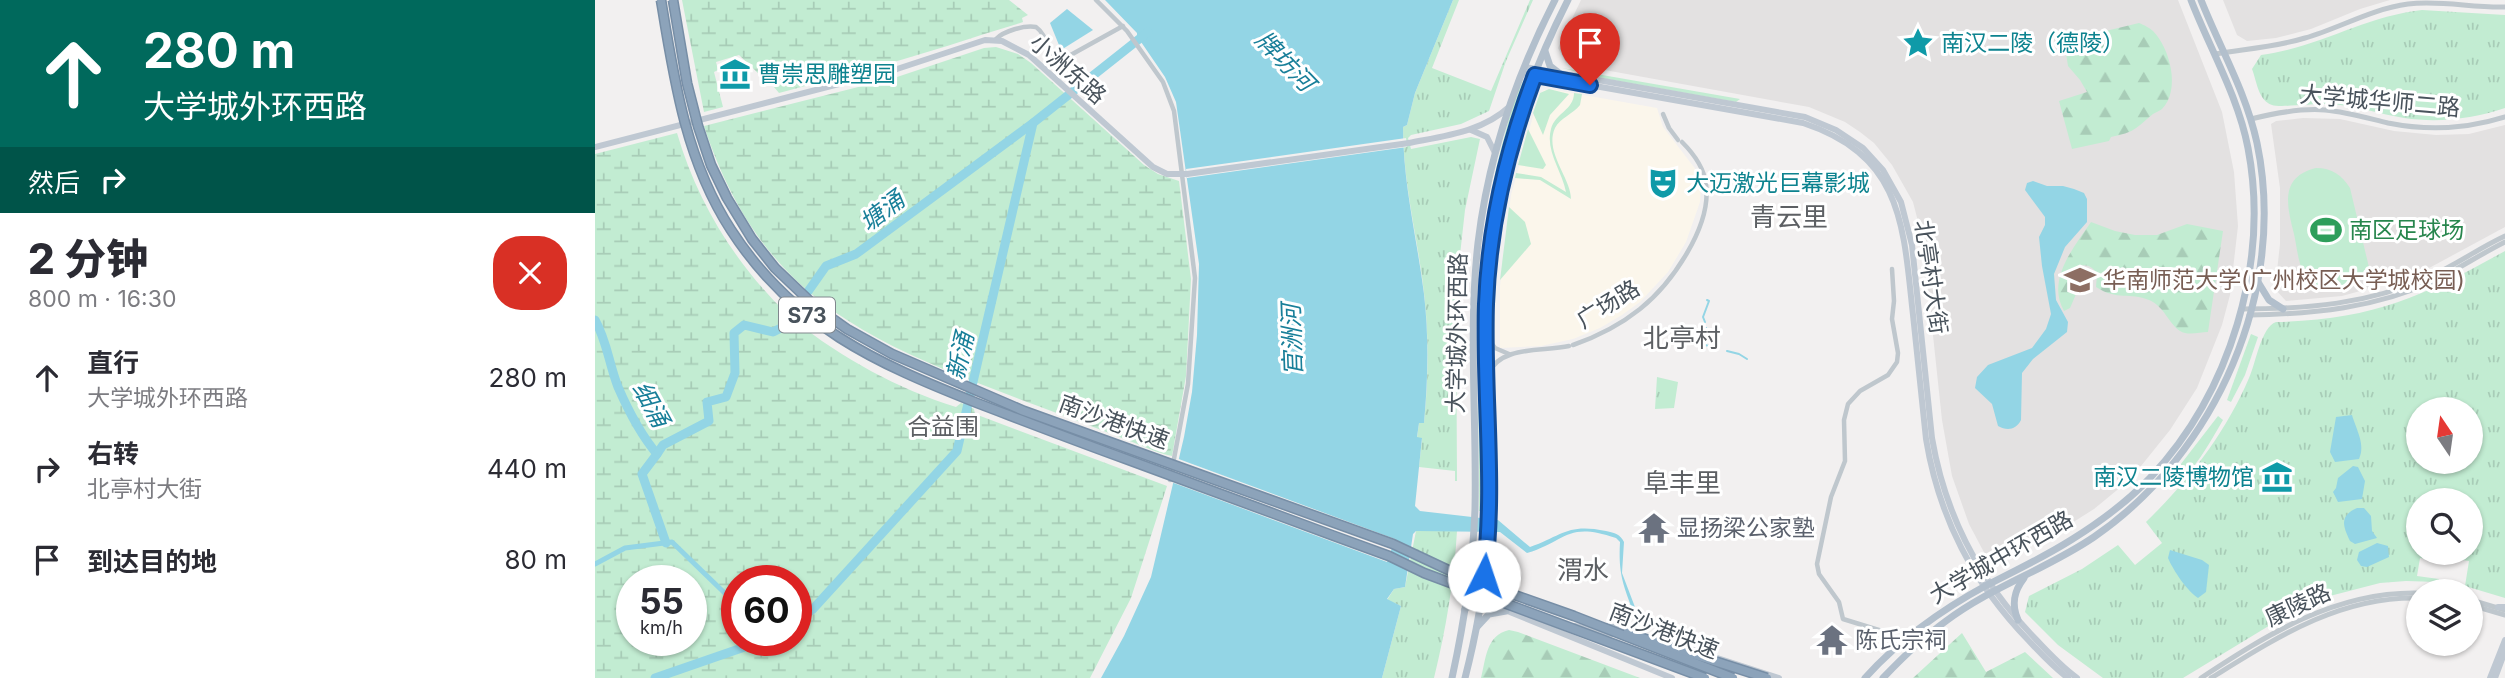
<!DOCTYPE html>
<html lang="zh">
<head>
<meta charset="utf-8">
<style>
  :root { --surface:#fff; --page:#f2f2f3; --text:#2b2b33; --muted:#7c7c81 }
  body { margin:0; font-family:Inter,"Noto Sans SC",sans-serif; background:var(--page); color:var(--text); height:100vh; display:flex; flex-direction:column; font-size:26px; white-space:nowrap }
  * { box-sizing:border-box; margin:0 }
  p { font-size:23px; color:var(--muted) }
  .icon { flex:none; width:38px; height:38px; fill:none; stroke:currentColor; stroke-width:2; stroke-linecap:round; stroke-linejoin:round }
  .map { position:relative; flex:1; overflow:hidden }
  .panel { display:flex; flex-direction:column; background:var(--surface); width:595px }
  .panel>* { flex:none }
  .banner { background:#00695c; color:#fff; overflow:hidden }
  .needle { width:46px; rotate:347deg }
  .controls { position:absolute; left:1811px; top:397px; display:grid; gap:14px }
  .controls a { display:grid; place-items:center; width:77px; height:77px; border-radius:50%; background:var(--surface); box-shadow:0 2px 5px #0004; font-size:35px }
  .speed { position:absolute; left:21px; top:565px; display:flex; gap:14px; font-size:35px; font-weight:700; text-align:center }
  .speed>* { display:grid; place-content:center; width:91px; height:91px; border-radius:50%; background:var(--surface); box-shadow:0 2px 5px #0004; line-height:1 }
  .speed small { font-size:18px; font-weight:400 }
  .speed .limit { border:10px solid #d22; background:#fff; color:#111 }
  .pin { position:absolute; display:grid; place-items:center; width:60px; height:60px; color:#fff; margin:-72px -30px; border-radius:50% 50% 50% 0; rotate:-45deg; box-shadow:0 0 7px #0007 }
  .pin .icon { rotate:45deg }
  .me { position:absolute; width:77px; margin:-38px; rotate:4deg; stroke-linejoin:round; filter:drop-shadow(0 0 5px #0008) }
  .turn { display:flex; align-items:center; gap:24px; height:147px; padding:0 28px; font-size:32px }
  .turn .icon { width:91px; height:91px; stroke-width:2.5 }
  .turn b { display:block; font-size:49px; line-height:60px }
  .then { display:flex; align-items:center; height:66px; padding:0 28px; background:#0003; gap:14px; font-size:26px }
  .round { display:grid; place-items:center; flex:none; width:74px; height:74px; border-radius:28px; background:var(--page) }
  .headline { display:flex; align-items:center; justify-content:space-between; height:119px; padding:0 28px }
  h1 { font-size:42px; font-weight:800; line-height:52px }
  ul { padding:0; list-style:none }
  li { display:flex; align-items:center; gap:21px; height:91px; padding:0 28px }
  li div { flex:1 }
  li b { display:block; font-size:26px }
  li em { font-style:normal }
  main { display:flex; flex:1; min-height:0 }
  .map>svg:first-child { display:block }
</style>
</head>
<body>
<main>
<section class="panel">
<div class="banner">
<div class="turn"><svg class="icon" aria-label="ahead" viewBox="0 0 24 24"><path d="M12 20V5M6 11l6-6 6 6"/></svg><div><b>280 m</b>大学城外环西路</div></div>
<div class="then">然后<svg class="icon" aria-label="right" viewBox="0 0 24 24"><path d="M7 20v-9h11M14 6l5 5-5 5"/></svg></div>
</div>
<div class="headline"><div><h1>2 分钟</h1><p>800 m · 16:30</p></div><a class="round" style="background:#d93025;color:#fff"><svg class="icon" aria-label="close" viewBox="0 0 24 24"><path d="M6 6l12 12M18 6L6 18"/></svg></a></div>
<ul>
<li><svg class="icon" aria-label="ahead" viewBox="0 0 24 24"><path d="M12 20V5M6 11l6-6 6 6"/></svg><div><b>直行</b><p>大学城外环西路</p></div><em>280 m</em></li>
<li><svg class="icon" aria-label="right" viewBox="0 0 24 24"><path d="M7 20v-9h11M14 6l5 5-5 5"/></svg><div><b>右转</b><p>北亭村大街</p></div><em>440 m</em></li>
<li><svg class="icon" aria-label="arrive" viewBox="0 0 24 24"><path d="M6 21V4h12l-3 4 3 4H6"/></svg><div><b>到达目的地</b></div><em>80 m</em></li>
</ul>
</section>
<div class="map">
<svg width="1910" height="678" viewBox="0 0 1910 678">
  <defs>
    <pattern id="forest-firs" width="22" height="20" patternUnits="userSpaceOnUse" patternTransform="scale(1.75)"><rect width="22" height="20" fill="#c2ecd2"/><path d="M5 1l3.5 6h-7zM16 11l3.5 6h-7z" fill="#a8ccb7"/></pattern>
    <pattern id="wetland-marsh" width="20" height="14" patternUnits="userSpaceOnUse" patternTransform="scale(1.75)"><rect width="20" height="14" fill="#c2ecd2"/><path d="M1 5h8M5 5V1M11 12h8M15 12V8" fill="none" stroke="#a8ccb7"/></pattern>
    <pattern id="park-tufts" width="24" height="20" patternUnits="userSpaceOnUse" patternTransform="scale(1.75)"><rect width="24" height="20" fill="#c2ecd2"/><path d="M3 7l-1-3M5 7V3M7 7l1-3M15 17l-1-3M17 17v-4M19 17l1-3" fill="none" stroke="#a8ccb7"/></pattern>
  </defs>
  <rect width="100%" height="100%" fill="#f2f0f0"/>
  <!-- commercial -->
  <polygon fill="#fbf6eb" points="955,89 1062,108 1068,127 1102,171 1106,186 1105,202 1091,242 1073,272 1045,302 1027,315 1005,328 978,339 946,346 905,348 905,286 916,195 944,95 949,90"/>
  <!-- education -->
  <g fill="#e3e1e1">
    <polygon points="986,0 1583,0 1627,112 1639,172 1643,226 1635,295 1627,325 1602,388 1575,430 1546,466 1524,475 1527,486 1499,509 1461,533 1406,562 1392,558 1374,524 1357,476 1347,420 1328,241 1318,202 1297,165 1279,143 1265,132 1250,122 1214,107 971,63 963,48"/>
    <polygon points="1628,0 1795,0 1765,9 1716,29 1681,38 1652,41 1642,35"/>
    <polygon points="1708,118 1745,119 1799,131 1841,135 1874,134 1910,125 1910,227 1836,267 1805,280 1747,296 1691,301 1680,289 1685,244 1685,188 1676,124 1681,121"/>
  </g>
  <!-- green -->
  <g fill="#c2ecd2">
    <polygon points="967,68 1145,99 1141,102 1012,79"/>
    <path d="M 930,79 L 932,82 C 877,225 888,352 888,501 L 888,511 L 884,511 C 885,383 874,259 910,134 C 915,117 919,92 930,79 Z"/>
    <polygon points="954,89 974,94 955,115 948,135 938,113 945,93"/>
    <path d="M 979,93 L 987,94 L 985,105 C 978,114 965,118 960,128 C 949,152 976,178 976,199 L 945,180 L 920,178 L 921,173 L 946,177 L 971,192 C 967,171 950,151 956,129 C 960,113 979,110 979,93 Z"/>
    <polygon points="933,129 951,165 948,169 923,165"/>
    <path d="M 1721,168 C 1737,168 1747,175 1755,188 L 1778,284 L 1771,285 L 1768,274 C 1754,295 1724,299 1710,276 C 1703,264 1702,247 1699,234 C 1692,206 1684,177 1721,168 Z"/>
    <polygon points="914,207 930,222 936,244 905,280"/>
    <polygon points="1656,334 1663,337 1650,375 1636,402 1632,400"/>
    <path d="M 1623,416 L 1628,420 C 1615,442 1598,474 1577,487 L 1572,482 Z"/>
  </g>
  <!-- forest -->
  <g fill="url(#forest-firs)">
    <path d="M 1544,23 C 1549,25 1555,28 1558,31 C 1575,48 1586,90 1567,109 C 1565,111 1561,112 1558,114 C 1540,129 1540,132 1516,137 L 1514,141 L 1477,149 L 1464,101 L 1492,92 L 1485,80 L 1473,66 L 1469,41 Z"/>
    <path d="M 1496,222 L 1520,231 L 1540,235 L 1562,235 L 1592,224 L 1628,231 L 1613,332 C 1605,332 1593,336 1585,331 C 1574,324 1569,306 1554,300 C 1535,292 1522,301 1501,287 L 1502,274 C 1496,263 1483,262 1476,274 L 1476,284 L 1482,292 L 1475,308 L 1469,311 C 1451,280 1479,247 1496,222 Z"/>
    <path d="M 914,630 L 923,632 L 1045,678 L 886,678 C 891,659 891,635 914,630 Z"/>
    <polygon points="1367,633 1391,672 1430,652 1458,678 1318,678"/>
  </g>
  <!-- wetland -->
  <g fill="url(#wetland-marsh)" fill-rule="evenodd">
    <path d="M 87,0 L 414,0 L 433,15 L 427,18 L 428,22 C 411,28 394,32 377,38 C 313,59 249,76 184,93 L 168,74 L 165,75 L 144,55 L 121,62 L 123,70 L 119,72 L 128,107 L 109,112 Z"/>
    <path d="M 401,47 L 423,54 L 436,63 L 549,165 L 563,174 L 584,181 L 596,279 L 591,376 L 577,456 C 562,453 546,445 532,440 C 502,428 472,417 443,406 C 280,344 168,305 109,126 L 299,78 L 389,48 Z"/>
    <path d="M 82,133 C 102,202 140,263 191,313 L 195,310 L 203,317 L 200,321 C 247,358 303,389 361,407 L 366,403 L 379,409 L 380,414 L 572,486 L 536,598 L 495,678 L 0,678 L 0,154 ZM 96,581 L 96,640 L 37,640 L 37,581 ZM 142,581 L 201,581 L 201,640 L 142,640 Z"/>
  </g>
  <!-- park -->
  <g fill="url(#park-tufts)" fill-rule="evenodd">
    <path d="M 858,0 L 864,0 L 837,68 L 896,91 L 935,0 L 938,0 L 911,61 L 894,111 L 866,124 L 816,135 L 813,138 L 816,149 L 876,137 L 885,139 L 870,210 L 861,291 L 862,481 L 860,481 L 860,471 L 824,467 L 827,439 L 822,438 L 824,423 L 829,423 C 834,374 834,326 827,277 C 820,227 808,179 808,127 L 812,125 L 820,93 Z"/>
    <path d="M 1827,10 L 1910,15 L 1910,108 C 1878,119 1843,123 1809,118 C 1785,114 1761,106 1736,104 C 1723,103 1685,108 1677,105 C 1663,100 1662,82 1657,69 L 1666,55 C 1723,48 1770,16 1827,10 Z"/>
    <path d="M 1910,251 L 1910,598 L 1870,586 L 1874,561 L 1847,557 L 1846,561 L 1825,558 L 1822,576 L 1844,579 L 1843,582 L 1811,581 L 1785,583 L 1731,597 L 1695,613 L 1588,678 L 1508,678 L 1463,645 L 1430,612 L 1434,596 L 1487,569 L 1523,545 L 1540,565 L 1567,543 L 1551,522 C 1594,480 1630,434 1654,378 C 1661,363 1666,327 1681,322 C 1777,320 1829,296 1910,251 ZM 1824,410 L 1876,410 L 1876,462 L 1824,462 ZM 1824,500 L 1876,500 L 1876,553 L 1824,553 Z"/>
    <polygon points="1062,377 1083,382 1079,408 1060,409"/>
    <path d="M 821,531 L 862,531 C 859,581 851,629 839,678 L 787,678 L 806,606 L 792,600 L 799,589 L 810,587 Z"/>
  </g>
  <!-- water -->
  <g fill="#93d5e5">
    <path d="M 510,0 L 858,0 L 820,93 L 812,125 L 808,127 C 808,184 822,238 829,294 C 834,337 833,380 829,423 L 824,423 L 822,437 L 827,438 L 820,506 L 825,511 L 903,520 L 935,547 C 968,535 973,523 1011,531 C 1020,533 1025,534 1029,542 L 1027,573 L 1043,615 L 1040,617 C 1029,586 1023,576 1025,542 L 1021,538 C 971,521 972,541 932,553 L 905,532 L 821,531 L 818,534 L 810,587 L 799,589 L 792,599 L 806,606 L 787,678 L 506,678 L 529,636 L 556,577 L 589,437 L 597,392 L 602,335 L 604,264 L 581,102 L 570,77 L 544,39 L 534,42 L 542,36 L 542,33 Z"/>
    <polygon points="472,9 498,30 466,50 455,23"/>
    <path d="M 1438,181 L 1452,186 L 1468,186 L 1479,189 L 1489,193 L 1492,199 L 1492,222 L 1470,247 L 1459,274 L 1461,300 L 1473,322 L 1472,332 L 1438,359 L 1427,373 L 1426,420 C 1421,430 1412,431 1403,426 L 1397,404 L 1380,388 L 1382,377 L 1393,365 L 1437,348 L 1451,329 L 1456,314 L 1447,266 L 1444,237 L 1450,225 L 1450,217 L 1430,190 L 1432,183 Z"/>
    <path d="M 1757,415 C 1761,429 1771,445 1764,459 L 1740,462 L 1735,452 L 1741,417 Z"/>
    <polygon points="1758,466 1763,467 1770,481 1767,499 1743,502 1738,492 1741,488 1743,478"/>
    <path d="M 1762,508 L 1769,508 L 1776,516 L 1777,531 L 1782,538 L 1760,544 L 1755,541 C 1748,526 1744,516 1762,508 Z"/>
    <polygon points="1782,543 1793,546 1794,557 1772,567 1766,566 1762,560 1764,552"/>
    <path d="M 1575,550 L 1607,560 L 1614,565 L 1611,592 L 1603,598 C 1592,591 1578,570 1573,558 Z"/>
  </g>
  <!-- pier -->
  <g fill="#f2f0f0">
    <polygon points="811,138 812,147 592,178 591,169"/>
    <polygon points="581,458 800,539 792,562 576,482"/>
  </g>
  <g fill="none" stroke-linecap="round" stroke-linejoin="round">
    <!-- stream -->
    <g stroke="#93d5e5" stroke-width="2">
      <polyline points="1110,322 1108,317 1114,301 1112,300"/>
      <polyline points="1111,328 1110,345 1118,347"/>
      <polyline points="1132,351 1144,354 1152,359"/>
    </g>
    <!-- canal -->
    <polyline stroke="#93d5e5" stroke-width="5" points="0,564 30,548 77,542 142,605"/>
    <!-- river -->
    <g stroke="#93d5e5" stroke-width="9">
      <path d="M 0,320 C 12,341 14,364 23,387 C 33,410 46,435 62,454 L 47,474 L 71,543"/>
      <polyline points="62,454 68,445 114,421 112,402 131,397 140,373 139,333 149,325 178,332 188,327 231,266 261,254 438,123 553,32"/>
      <polyline points="201,621 218,609 362,451 438,123"/>
      <polyline points="60,678 170,640"/>
    </g>
    <!-- minor -->
    <g stroke="#bfc7cd" stroke-width="4.5">
      <polyline points="501,0 532,31 568,82 579,111 600,278 593,384 575,480"/>
      <path d="M 401,39 C 409,31 429,25 441,27 C 454,36 451,56 463,62 L 528,26"/>
      <polyline points="1068,114 1074,128 1083,140"/>
      <polyline points="1297,269 1299,301 1297,319 1303,353 1302,362 1293,375 1265,391 1253,404 1249,420 1250,461 1236,497 1222,564 1224,574 1244,602 1248,619 1287,631 1303,645"/>
      <polyline points="893,339 900,348 914,354"/>
      <path d="M 978,345 C 1001,337 1025,325 1045,309 C 1076,284 1117,227 1111,184 C 1109,168 1098,153 1087,142"/>
      <path d="M 893,374 C 906,345 947,352 974,346"/>
    </g>
    <!-- tertiary -->
    <g stroke="#bfc7cd" stroke-width="5">
      <path d="M 1620,54 C 1650,49 1681,47 1710,38 C 1745,28 1776,9 1813,4 C 1846,0 1877,8 1910,7"/>
      <path d="M 1656,119 C 1680,113 1705,108 1730,110 C 1752,112 1772,118 1793,123 C 1833,131 1872,129 1910,117"/>
      <path d="M 1646,309 C 1712,309 1774,304 1834,277 C 1861,265 1884,248 1910,236"/>
      <path d="M 1654,315 C 1719,314 1780,308 1839,281 C 1863,269 1886,254 1910,242"/>
      <polyline points="1876,600 1910,610"/>
      <polyline points="1876,605 1910,615"/>
      <path d="M 1606,678 C 1673,634 1741,591 1824,593"/>
      <path d="M 1616,678 C 1681,638 1744,596 1824,598"/>
    </g>
    <!-- secondary -->
    <g stroke="#bfc8d2" stroke-width="6">
      <path d="M 930,67 L 1210,117 L 1241,130 L 1268,148 L 1288,170 L 1306,202 L 1317,245 L 1337,438 C 1350,514 1382,577 1435,633 C 1450,649 1464,665 1482,678"/>
      <path d="M 927,73 L 1208,123 C 1304,155 1308,219 1317,306 C 1322,350 1326,394 1331,439 C 1344,518 1378,583 1434,641 C 1446,654 1458,667 1473,678"/>
      <polyline points="876,130 892,137 900,153"/>
      <path d="M 814,143 C 849,136 887,132 914,107"/>
      <polyline points="0,147 302,69 390,40 407,41 434,55 558,167 572,174 592,174"/>
      <polyline points="879,580 889,598 905,608 1077,678"/>
      <polyline points="1903,607 1910,607"/>
      <polyline points="869,610 890,598"/>
      <polyline points="980,626 1017,634"/>
      <polyline points="1079,644 1184,678"/>
      <polyline points="1895,678 1910,640"/>
      <polyline points="1900,678 1910,651"/>
    </g>
    <!-- primary -->
    <g stroke="#b2bfcc" stroke-width="7">
      <polyline points="950,51 955,66 964,73"/>
      <polyline points="1663,282 1674,300 1688,309"/>
      <polyline points="893,588 917,598"/>
      <path d="M 1423,620 C 1416,604 1419,591 1429,578"/>
      <polyline points="1013,626 1038,633"/>
      <polyline points="882,627 894,614 911,611"/>
      <path d="M 857,678 C 869,623 878,565 880,509 C 882,420 873,331 883,243 C 893,158 921,76 960,0"/>
      <path d="M 870,678 C 880,639 888,599 891,558 C 897,468 887,378 892,288 C 898,187 927,90 973,0"/>
      <path d="M 1270,678 C 1305,639 1346,610 1392,585 C 1420,571 1449,557 1476,540 C 1505,522 1532,502 1555,478 C 1635,393 1675,263 1653,148 C 1643,96 1615,49 1596,0"/>
      <path d="M 1288,678 C 1307,658 1329,637 1351,621 C 1396,587 1452,569 1499,537 C 1621,453 1693,291 1662,143 C 1651,92 1625,48 1606,0"/>
    </g>
    <defs>
      <g id="motorway-bridge">
        <path d="M 66,0 C 79,80 91,161 136,230 C 198,326 281,363 382,403 C 432,422 481,441 531,459 C 618,491 706,524 794,556 L 829,573 L 1110,678"/>
        <polyline points="78,0 92,83 103,126 116,165 132,198 157,239 180,268 221,307 252,329 297,354 429,411 798,544 866,576 979,616 1138,678"/>
        <polyline points="1032,633 1172,678"/>
      </g>
    </defs>
    <!-- motorway-bridge casing -->
    <use href="#motorway-bridge" stroke="#778ea6" stroke-width="11" stroke-linecap="butt"/>
    <!-- secondary-bridge -->
    <polyline stroke="#bfc8d2" stroke-width="6" points="592,174 814,143"/>
    <!-- motorway-bridge -->
    <use href="#motorway-bridge" stroke="#8ca3ba" stroke-width="8"/>
  </g>
  <g fill="none" stroke-linecap="round" stroke-linejoin="round">
    <defs>
      <path id="route" d="M 889,576 C 901,486 888,394 891,304 C 894,224 912,149 940,75 L 995,85"/>
    </defs>
    <!-- route casing -->
    <use href="#route" stroke="#114b97" stroke-width="18"/>
    <!-- route -->
    <use href="#route" stroke="#1a73e8" stroke-width="12"/>
  </g>
  <!-- icons -->
  <defs>
    <symbol id="sight-bare" viewBox="-9 -9 18 18"><path d="M0-6L1.8-2.2L6-1.7L2.9 1.2L3.7 5.4L0 3.3L-3.7 5.4L-2.9 1.2L-6-1.7L-1.8-2.2Z" fill="#0f9aa8" stroke="#fff" stroke-width="2.5" paint-order="stroke"/></symbol>
    <symbol id="museum-bare" viewBox="-9 -9 18 18"><path d="M0-6L6-3V-2H-6V-3ZM-5-1h2V3h-2ZM-1-1h2V3h-2ZM3-1h2V3H3ZM-6 4H6V6H-6Z" fill="#0f9aa8" stroke="#fff" stroke-width="2.5" paint-order="stroke"/></symbol>
    <symbol id="theatre-bare" viewBox="-9 -9 18 18"><path d="M-5-5.5Q0-4 5-5.5V0Q5 5 0 6Q-5 5-5 0ZM-3.3-2.5H-1v1.5H-3.3ZM1-2.5H3.3v1.5H1ZM-2.8 1Q0 5.5 2.8 1Z" fill="#0f9aa8" stroke="#fff" stroke-width="2.5" paint-order="stroke"/></symbol>
    <symbol id="stadium-bare" viewBox="-9 -9 18 18"><path d="M0-5a6.5 5 0 1 0 0 10a6.5 5 0 1 0 0-10ZM-3.5-1.8h7v3.6h-7Z" fill="#2e9e5b" stroke="#fff" stroke-width="2.5" paint-order="stroke"/></symbol>
    <symbol id="university-bare" viewBox="-9 -9 18 18"><path d="M0-5L7-2L0 1L-7-2ZM-4 1L0 2.5L4 1V4Q0 6-4 4Z" fill="#8d6e63" stroke="#fff" stroke-width="2.5" paint-order="stroke"/></symbol>
    <symbol id="temple-bare" viewBox="-9 -9 18 18"><path d="M0-6L5-2H3V0L6.5 2.5H4V6H1.5V3h-3V6H-4V2.5H-6.5L-3 0V-2H-5Z" fill="#6b7280" stroke="#fff" stroke-width="2.5" paint-order="stroke"/></symbol>
  </defs>
  <g fill-rule="evenodd">
    <use href="#sight-bare" x="1301" y="21" width="44" height="44"/>
    <use href="#museum-bare" x="118" y="52" width="44" height="44"/>
    <use href="#theatre-bare" x="1046" y="161" width="44" height="44"/>
    <use href="#stadium-bare" x="1709" y="208" width="44" height="44"/>
    <use href="#university-bare" x="1463" y="258" width="44" height="44"/>
    <use href="#museum-bare" x="1660" y="455" width="44" height="44"/>
    <use href="#temple-bare" x="1037" y="506" width="44" height="44"/>
    <use href="#temple-bare" x="1215" y="618" width="44" height="44"/>
  </g>
  <g text-anchor="middle" dominant-baseline="central" stroke-width="6" stroke-linejoin="round" paint-order="stroke">
    <!-- shield labels -->
    <rect fill="#fff" stroke="#80878d" stroke-width="2" x="184" y="297.5" width="56" height="35" rx="5"/>
    <g font-size="21" font-weight="bold" fill="#49535c">
      <text x="212" y="315">S73</text>
    </g>
    <!-- culture labels -->
    <g font-size="23" fill="#0d838f" stroke="#fff" text-anchor="start">
      <text x="1346" y="43">南汉二陵（德陵）</text>
      <text x="163" y="74">曹崇思雕塑园</text>
      <text x="1091" y="183">大迈激光巨幕影城</text>
      <text x="1659" y="477" text-anchor="end">南汉二陵博物馆</text>
    </g>
    <!-- street labels -->
    <g font-size="23" fill="#49535c" stroke="#fff">
      <text transform="translate(473 69) rotate(41)">小洲东路</text>
      <text transform="translate(1785 101) rotate(5)">大学城华师二路</text>
      <text transform="translate(1336 277) rotate(82)">北亭村大街</text>
      <text transform="translate(1013 304) rotate(-32)">广场路</text>
      <text transform="translate(862 333) rotate(-89)">大学城外环西路</text>
      <text transform="translate(519 422) rotate(20)">南沙港快速</text>
      <text transform="translate(1406 557) rotate(-30)">大学城中环西路</text>
      <text transform="translate(1703 605) rotate(-25)">康陵路</text>
      <text transform="translate(1069 631) rotate(21)">南沙港快速</text>
    </g>
    <!-- leisure labels -->
    <g font-size="23" fill="#27864d" stroke="#fff" text-anchor="start">
      <text x="1754" y="230">南区足球场</text>
    </g>
    <!-- education labels -->
    <g font-size="23" fill="#785e54" stroke="#fff" text-anchor="start">
      <text x="1508" y="280">华南师范大学(广州校区大学城校园)</text>
    </g>
    <!-- worship labels -->
    <g font-size="23" fill="#5b616d" stroke="#fff" text-anchor="start">
      <text x="1082" y="528">显扬梁公家塾</text>
      <text x="1260" y="640">陈氏宗祠</text>
    </g>
    <!-- water labels -->
    <g font-size="24" font-style="italic" fill="#187f99" stroke="#fff">
      <text transform="translate(690 61) rotate(46)">牌坊河</text>
      <text transform="translate(287 211) rotate(-37)">塘涌</text>
      <text transform="translate(697 340) rotate(-92)">官洲河</text>
      <text transform="translate(365 356) rotate(-77)">新涌</text>
      <text transform="translate(56 404) rotate(61)">细涌</text>
    </g>
    <!-- neighbourhood labels -->
    <g font-size="24" fill="#5d6064" stroke="#fff">
      <text x="348" y="426">合益围</text>
    </g>
    <!-- quarter labels -->
    <g font-size="26" fill="#5d6064" stroke="#fff">
      <text x="1194" y="216">青云里</text>
      <text x="1087" y="337">北亭村</text>
      <text x="1087" y="482">阜丰里</text>
      <text x="988" y="569">渭水</text>
    </g>
  </g>
</svg>
<div class="controls">
<a><svg class="needle" viewBox="-14 -14 28 28"><path d="M0-13l5 13h-10z" fill="#e53935"/><path d="M0 13l5-13h-10z" fill="#7c7c81"/></svg></a>
<a><svg class="icon" aria-label="search" viewBox="0 0 24 24"><circle cx="10" cy="10" r="6"/><path d="M15 15l6 6"/></svg></a>
<a><svg class="icon" aria-label="layers" viewBox="0 0 24 24"><path d="M12 4l9 5-9 5-9-5zM3 14l9 5 9-5"/></svg></a>
</div>
<div class="speed"><div>55<small>km/h</small></div><div class="limit">60</div></div>
<div class="pin" style="left:995px;top:85px;background:#d93025"><svg class="icon" aria-label="arrive" viewBox="0 0 24 24"><path d="M6 21V4h12l-3 4 3 4H6"/></svg></div>
<svg class="me" style="left:889px;top:576px" viewBox="-20 -20 40 40"><circle r="19" fill="#fff"/><path d="M0-13L10 11 0 6-10 11z" fill="#1a73e8"/></svg>
</div>
</main>
</body>
</html>
